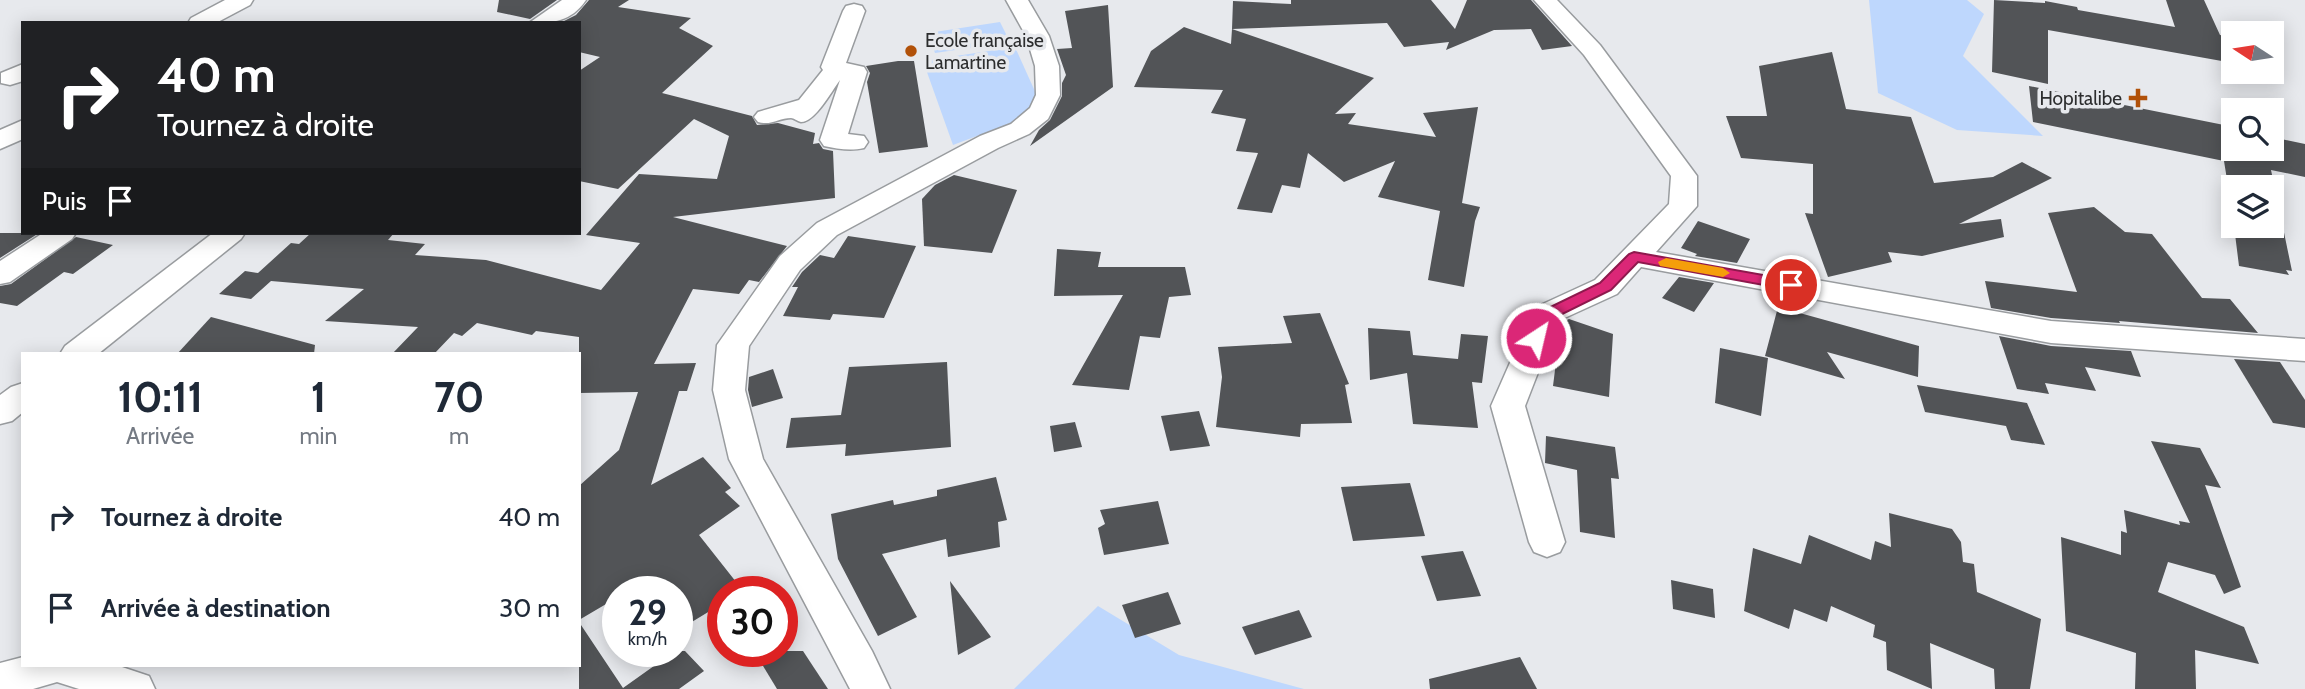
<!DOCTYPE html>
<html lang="fr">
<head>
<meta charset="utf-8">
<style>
  :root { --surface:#fff; --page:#f6f6f7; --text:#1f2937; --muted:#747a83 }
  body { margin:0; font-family:Cabin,sans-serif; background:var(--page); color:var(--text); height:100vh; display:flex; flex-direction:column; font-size:26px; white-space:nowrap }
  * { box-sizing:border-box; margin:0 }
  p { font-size:23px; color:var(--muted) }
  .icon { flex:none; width:38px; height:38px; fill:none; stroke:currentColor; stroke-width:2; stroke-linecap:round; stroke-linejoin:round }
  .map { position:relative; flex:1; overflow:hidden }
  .drawer { position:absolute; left:21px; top:352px; width:560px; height:315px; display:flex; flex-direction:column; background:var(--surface); border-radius:0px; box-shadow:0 4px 18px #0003 }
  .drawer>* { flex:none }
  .hud { position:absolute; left:21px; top:21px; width:560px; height:214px; border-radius:0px; box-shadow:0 4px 18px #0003; background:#202124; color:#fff; overflow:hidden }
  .needle { width:46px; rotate:282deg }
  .tools { position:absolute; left:2221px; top:21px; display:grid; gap:14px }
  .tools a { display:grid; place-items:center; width:63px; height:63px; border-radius:0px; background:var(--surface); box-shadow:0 4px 18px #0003; font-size:35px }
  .speed { position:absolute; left:602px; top:576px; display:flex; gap:14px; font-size:35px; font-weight:700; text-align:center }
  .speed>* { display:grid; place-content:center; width:91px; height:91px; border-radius:50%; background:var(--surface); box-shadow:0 4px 18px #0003; line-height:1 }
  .speed small { font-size:18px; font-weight:400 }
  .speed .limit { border:10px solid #d22; background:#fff; color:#111 }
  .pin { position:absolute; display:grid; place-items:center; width:60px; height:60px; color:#fff; margin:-30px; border:4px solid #fff; border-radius:50%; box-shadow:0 2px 7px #0007 }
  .me { position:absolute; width:77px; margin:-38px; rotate:35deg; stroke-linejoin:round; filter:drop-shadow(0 0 5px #0008) }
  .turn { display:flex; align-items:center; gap:24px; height:147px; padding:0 21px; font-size:32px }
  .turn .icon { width:91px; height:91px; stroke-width:2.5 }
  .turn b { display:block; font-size:49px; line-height:60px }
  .then { display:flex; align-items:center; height:66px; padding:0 21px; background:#0003; gap:14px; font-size:26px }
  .eta { display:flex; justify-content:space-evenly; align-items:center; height:119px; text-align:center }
  .eta b { font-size:42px; font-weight:800; line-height:49px }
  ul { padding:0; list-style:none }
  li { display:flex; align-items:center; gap:21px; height:91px; padding:0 21px }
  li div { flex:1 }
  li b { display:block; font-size:26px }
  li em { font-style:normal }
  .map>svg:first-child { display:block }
</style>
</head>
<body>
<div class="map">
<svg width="2305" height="689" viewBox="0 0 2305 689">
  <rect width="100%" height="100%" fill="#e7e9ed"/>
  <!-- green -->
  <g fill="#bed7fd">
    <polygon points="1869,0 1967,0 1984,14 1963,56 2043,136 1957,130 1878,93"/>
    <polygon points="1000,22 1010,42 935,53 928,33"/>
    <polygon points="1015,47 1038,98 1019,120 953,145 923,61"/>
    <polygon points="1098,606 1179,655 1304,689 1014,689"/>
  </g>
  <!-- building -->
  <g fill="#525457">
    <polygon points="499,0 557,0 530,19 497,12"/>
    <polygon points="589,0 629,0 618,7 691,18 679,28 713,46 662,93 752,116 757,125 778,123 815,133 813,144 819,143 823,149 833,151 835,198 673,217 787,246 759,282 749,280 739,294 693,289 654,364 696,363 687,391 679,391 651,485 703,457 731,488 725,492 740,506 699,535 744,592 723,592 723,603 677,631 677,592 618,592 618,597 579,620 579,486 619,450 638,392 579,393 579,337 536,331 532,335 477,323 462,336 454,333 434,354 392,354 418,327 325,321 364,289 271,281 251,299 219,294 245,271 258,273 291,243 299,244 311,233 394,233 388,240 425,244 415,255 486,260 601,290 640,243 586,235 639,174 717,179 729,136 694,119 618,189 579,181 579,71 600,57 579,52 579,23 560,23 576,15"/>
    <polygon points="1291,0 1431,0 1455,29 1467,0 1531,0 1572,46 1542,50 1531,29 1494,30 1446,50 1449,42 1404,47 1387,23 1232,29 1233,1 1291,4"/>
    <polygon points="1994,0 2045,3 2045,1 2077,7 2078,10 2175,27 2166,0 2204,0 2220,35 2233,37 2233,63 2048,30 2048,84 1992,72"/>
    <polygon points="1108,5 1113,87 1030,146 1039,130 1050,120 1062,96 1062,83 1066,75 1057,49 1072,48 1065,11"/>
    <polygon points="1184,27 1231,44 1232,29 1374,78 1335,114 1356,113 1348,124 1436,137 1423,113 1478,107 1462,203 1480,207 1475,221 1464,287 1428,280 1440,211 1378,197 1395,161 1344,182 1308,153 1300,188 1282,185 1272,213 1237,209 1258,153 1236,151 1246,119 1211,113 1223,90 1134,87 1151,51"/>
    <polygon points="1832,52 1846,109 1911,117 1934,183 1993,177 2022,162 2052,178 1959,224 2001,219 2004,237 1922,256 1888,252 1892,262 1828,277 1805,213 1813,214 1813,164 1741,158 1726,116 1767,116 1759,66"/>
    <polygon points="898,61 914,61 928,147 879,153 867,82 870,73 866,66"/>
    <polygon points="2029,86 2229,126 2233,130 2233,149 2272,149 2272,137 2305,144 2305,177 2271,170 2292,271 2286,270 2289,275 2239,266 2234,226 2272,226 2272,187 2233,187 2233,217 2224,161 2033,122"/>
    <polygon points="954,175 1017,190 992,253 924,246 922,199 935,185"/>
    <polygon points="2094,207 2125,232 2152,234 2202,298 2230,299 2258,333 2119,321 2120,323 2051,318 1991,308 1985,281 2077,292 2048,213"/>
    <polygon points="1698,221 1750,239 1737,263 1695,256 1697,254 1681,248"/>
    <polygon points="0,233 39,233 0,258"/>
    <polygon points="848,236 916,246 884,318 833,314 830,320 783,316 798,287 792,287 802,272 820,255 834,258"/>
    <polygon points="76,237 113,245 73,274 64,272 17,306 0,303 0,286 11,284"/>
    <polygon points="1057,249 1101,252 1098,267 1185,267 1191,295 1169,297 1160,338 1140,336 1129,390 1072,385 1123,295 1054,296"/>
    <polygon points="1679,277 1714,283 1694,312 1662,298"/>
    <polygon points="1778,307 1919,346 1918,377 1827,352 1845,379 1765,356"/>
    <polygon points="1320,313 1349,384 1345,385 1352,423 1301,424 1300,437 1216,427 1222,377 1218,347 1292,343 1283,316"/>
    <polygon points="211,317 315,345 314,354 177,354"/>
    <polygon points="1569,319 1613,334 1609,397 1553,386 1560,329 1565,321"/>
    <polygon points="1368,328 1410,331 1413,355 1458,359 1461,334 1488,336 1482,383 1472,382 1478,428 1413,424 1407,373 1370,380"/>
    <polygon points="1999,336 2051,346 2131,351 2141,377 2085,367 2096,391 2045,383 2049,394 2017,389"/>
    <polygon points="1720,348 1768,358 1761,416 1715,403"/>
    <polygon points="2234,359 2280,362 2305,400 2305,428 2273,423"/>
    <polygon points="947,362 951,447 845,456 846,444 786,448 791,418 841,415 849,367"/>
    <polygon points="773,369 783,398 752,407 748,390 749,377"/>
    <polygon points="1917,385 2027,403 2045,445 2011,440 2006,426 1925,412"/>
    <polygon points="1199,411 1210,446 1170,451 1161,416"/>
    <polygon points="1075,422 1082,447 1054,452 1050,426"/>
    <polygon points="1546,436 1615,447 1619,479 1611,478 1615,538 1580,532 1577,470 1545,463"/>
    <polygon points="2151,441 2200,448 2221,488 2205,485 2241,587 2224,594 2215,575 2168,562 2158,592 2244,627 2259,664 2195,650 2196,689 2135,689 2136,653 2066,631 2061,537 2121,555 2121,531 2127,533 2124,510 2180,525 2179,521 2190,523"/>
    <polygon points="996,477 1007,520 998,522 1000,547 948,557 946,539 882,554 917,617 878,636 838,559 831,514 893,500 894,505 937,496 937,490"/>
    <polygon points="1410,483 1425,536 1353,541 1341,487"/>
    <polygon points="1158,501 1169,544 1104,555 1098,528 1105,524 1100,510"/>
    <polygon points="1889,513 1952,529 1961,542 1963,562 1974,564 1977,592 2041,619 2030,689 1995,689 1994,669 1930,643 1932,689 1887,670 1886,642 1873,637 1875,625 1831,606 1827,622 1794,609 1789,629 1744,611 1753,548 1801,564 1809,535 1871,560 1875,541 1891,547"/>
    <polygon points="1463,551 1481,596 1437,601 1421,556"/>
    <polygon points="1671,580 1713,589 1715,618 1673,609"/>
    <polygon points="950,581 991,637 958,655"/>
    <polygon points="1168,592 1181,624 1135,638 1122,605"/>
    <polygon points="1299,610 1312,637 1255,655 1242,627"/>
    <polygon points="579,622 623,688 675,651 685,651 704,671 679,689 579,689"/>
    <polygon points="754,651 803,651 828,689 777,689"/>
    <polygon points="1520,657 1537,689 1430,689 1429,679"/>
  </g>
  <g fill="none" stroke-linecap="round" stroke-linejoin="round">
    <defs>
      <g id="minor">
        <polygon points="225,0 253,0 250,5 216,23 188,23 191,18"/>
        <path d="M 562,0 L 586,0 C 571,22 553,23 529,23 Z"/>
        <polygon points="1006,0 1028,0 1049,36 1059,66 1060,95 1048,119 1029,134 998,148 837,235 800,270 749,346 745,390 763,459 872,651 890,689 850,689 729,459 713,390 717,345 780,256 817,223 980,136 1011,124 1030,108 1036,95 1035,66 1026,36"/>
        <polygon points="1534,0 1557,0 1600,45 1697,176 1697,206 1656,252 2051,321 2305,339 2305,361 2051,343 1641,267 1617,294 1558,321 1525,406 1565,542 1560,552 1547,557 1534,552 1529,542 1491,406 1534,308 1595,280 1669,204 1671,176 1584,55"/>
        <path d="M 854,4 L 862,6 L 865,11 L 846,63 L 864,67 L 867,72 L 848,134 L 864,136 L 868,142 L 864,148 C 851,151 837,149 824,146 L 820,140 L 840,80 C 831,92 815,122 801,122 C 797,121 794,118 791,118 C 779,118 771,126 758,122 L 754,117 L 758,112 L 799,100 L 823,70 L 821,67 L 843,11 L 846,6 Z"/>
        <polygon points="23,64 23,81 10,85 1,83 1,73"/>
        <polygon points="23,120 23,139 0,149 0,130"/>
        <polygon points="43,233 76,233 72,239 10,282 0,284 0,261"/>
        <polygon points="213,233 245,233 241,239 98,354 60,354 65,346"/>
        <polygon points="23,383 23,412 12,421 0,424 0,395 11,387"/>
        <polygon points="23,657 23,665 116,665 149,676 155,689 79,689 57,682 33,689 0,689 0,663"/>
      </g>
    </defs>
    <!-- minor casing -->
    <use href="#minor" stroke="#999c9f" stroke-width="3"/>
    <!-- minor -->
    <use href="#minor" fill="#fff" fill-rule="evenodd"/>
  </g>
  <!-- route -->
  <polygon fill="#db2777" stroke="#8e194d" stroke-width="2" points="1634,252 1791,280 1798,285 1791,290 1638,262 1611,290 1552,319 1542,342 1531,342 1528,338 1540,312 1600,283 1629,254"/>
  <!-- slow -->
  <polygon fill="#f59e0b" points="1666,258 1723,268 1730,273 1723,277 1660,266 1658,262"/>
  <!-- markers -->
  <g fill="#b15109" stroke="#e7e9ed" stroke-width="2.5">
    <circle cx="911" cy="51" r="7"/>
    <path d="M2134.5 87.5h7v7h7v7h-7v7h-7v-7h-7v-7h7z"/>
  </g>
  <g text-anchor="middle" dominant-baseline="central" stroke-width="7" stroke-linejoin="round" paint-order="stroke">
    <!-- far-poi labels -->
    <g font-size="19" fill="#2c2d2e" stroke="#e7e9ed" text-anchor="start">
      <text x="925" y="40">Ecole française<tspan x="925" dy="22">Lamartine</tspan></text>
      <text x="2122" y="98" text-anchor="end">Hopitalibe</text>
    </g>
  </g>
</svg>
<div class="tools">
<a><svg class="needle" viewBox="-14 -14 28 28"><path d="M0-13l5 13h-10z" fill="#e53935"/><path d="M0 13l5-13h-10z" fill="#747a83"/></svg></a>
<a><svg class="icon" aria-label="search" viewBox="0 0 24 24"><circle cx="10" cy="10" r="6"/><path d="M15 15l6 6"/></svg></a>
<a><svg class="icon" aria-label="layers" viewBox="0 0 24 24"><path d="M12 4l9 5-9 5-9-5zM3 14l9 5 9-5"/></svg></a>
</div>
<div class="speed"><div>29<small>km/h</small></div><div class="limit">30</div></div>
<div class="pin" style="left:1791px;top:285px;background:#d93025"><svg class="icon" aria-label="arrive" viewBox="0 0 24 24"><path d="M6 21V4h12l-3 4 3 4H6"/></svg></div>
<svg class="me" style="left:1536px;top:338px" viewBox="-20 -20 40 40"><circle r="17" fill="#db2777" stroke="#fff" stroke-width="3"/><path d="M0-11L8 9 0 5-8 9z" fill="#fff"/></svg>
<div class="hud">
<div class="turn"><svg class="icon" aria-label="right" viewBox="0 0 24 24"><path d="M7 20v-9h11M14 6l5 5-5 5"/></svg><div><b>40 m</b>Tournez à droite</div></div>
<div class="then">Puis<svg class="icon" aria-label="arrive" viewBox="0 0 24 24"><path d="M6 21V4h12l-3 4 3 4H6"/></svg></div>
</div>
<section class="drawer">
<div class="eta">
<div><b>10:11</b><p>Arrivée</p></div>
<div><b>1</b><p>min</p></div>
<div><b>70</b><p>m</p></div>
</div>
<ul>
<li><svg class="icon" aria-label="right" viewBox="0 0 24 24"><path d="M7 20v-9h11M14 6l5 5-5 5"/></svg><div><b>Tournez à droite</b></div><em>40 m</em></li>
<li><svg class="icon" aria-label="arrive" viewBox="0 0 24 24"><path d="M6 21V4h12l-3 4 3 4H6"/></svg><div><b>Arrivée à destination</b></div><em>30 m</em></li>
</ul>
</section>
</div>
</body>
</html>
